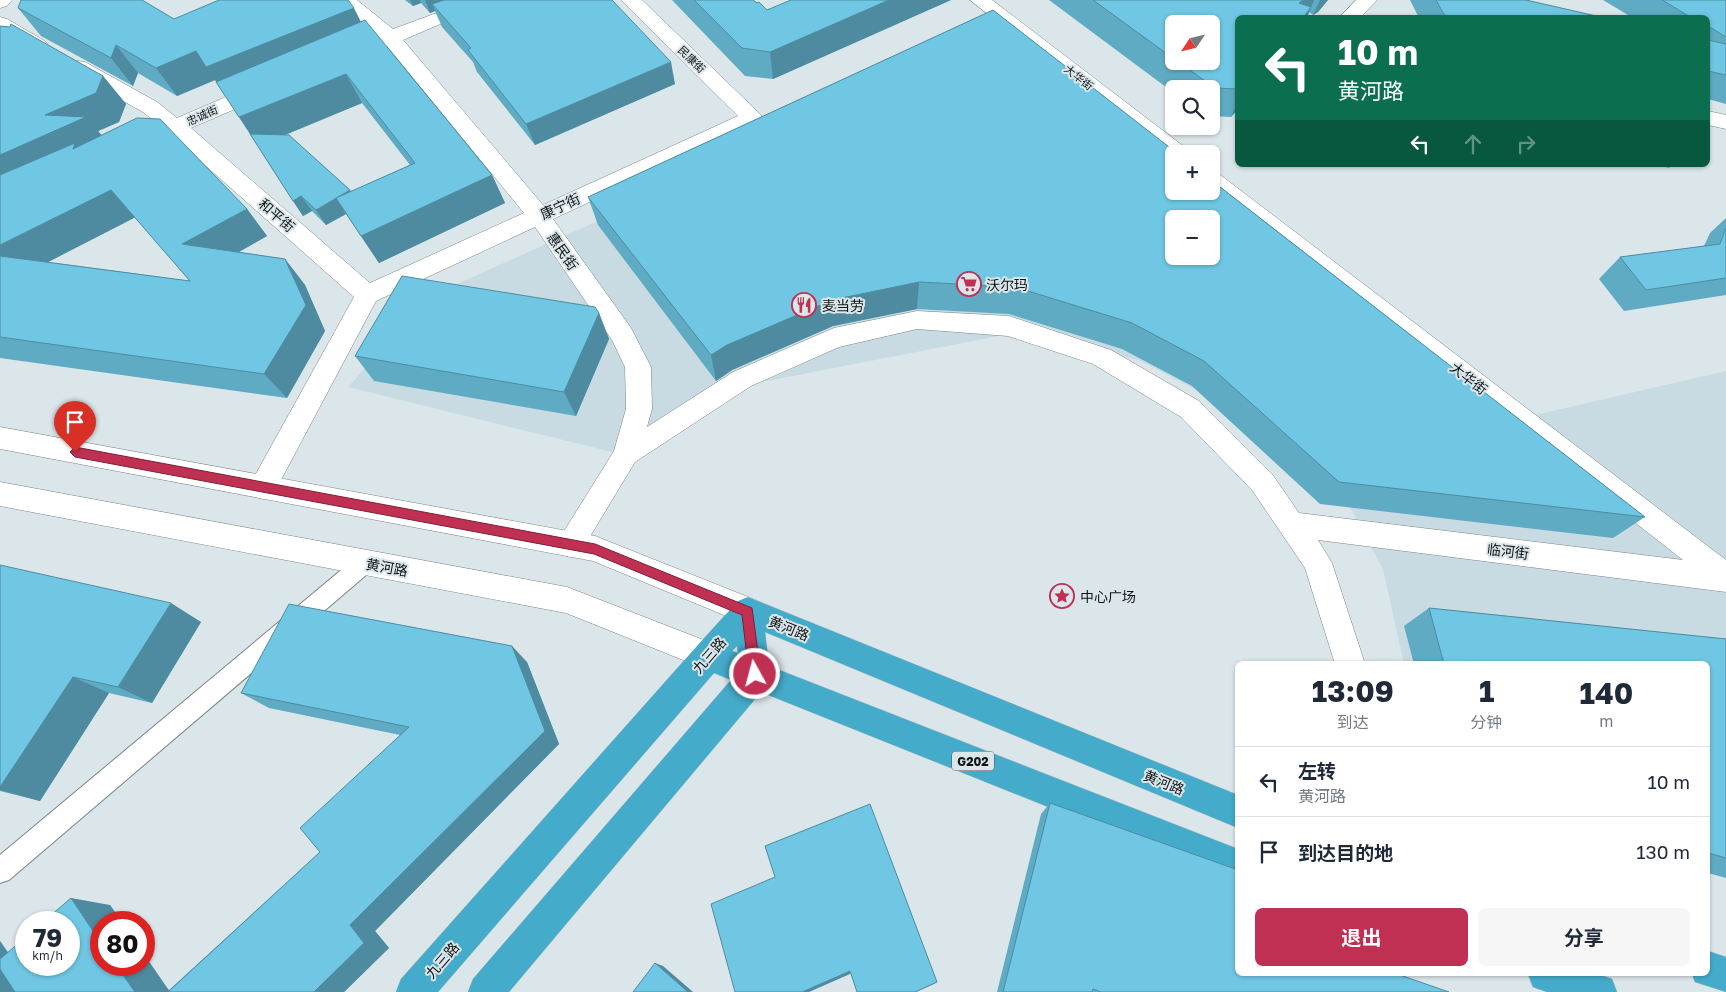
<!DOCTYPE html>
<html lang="zh">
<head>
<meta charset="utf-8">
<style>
  :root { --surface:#fff; --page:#f6f6f7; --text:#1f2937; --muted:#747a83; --line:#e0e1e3; --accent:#c03053 }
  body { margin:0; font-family:"Golos Text","Noto Sans SC",sans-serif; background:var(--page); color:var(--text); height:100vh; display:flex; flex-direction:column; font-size:19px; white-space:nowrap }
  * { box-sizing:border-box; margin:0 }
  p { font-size:16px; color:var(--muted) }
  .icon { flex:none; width:28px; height:28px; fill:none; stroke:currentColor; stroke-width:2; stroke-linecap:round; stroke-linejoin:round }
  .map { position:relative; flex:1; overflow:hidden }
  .side { position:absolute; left:1235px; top:661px; width:475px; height:315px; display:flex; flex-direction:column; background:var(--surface); border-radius:8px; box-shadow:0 1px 4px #0004 }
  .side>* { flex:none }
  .guide { position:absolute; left:1235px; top:15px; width:475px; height:152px; border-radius:8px; box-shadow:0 1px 4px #0004; background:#0b6e4f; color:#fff; overflow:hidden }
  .needle { width:32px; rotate:235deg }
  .tools { position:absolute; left:1165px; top:15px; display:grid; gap:10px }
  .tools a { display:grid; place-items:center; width:55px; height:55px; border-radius:8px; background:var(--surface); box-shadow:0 1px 4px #0004; font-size:25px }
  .speed { position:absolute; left:15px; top:911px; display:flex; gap:10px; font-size:25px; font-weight:700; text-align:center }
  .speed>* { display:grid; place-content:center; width:65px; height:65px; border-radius:50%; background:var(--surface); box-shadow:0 1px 4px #0004; line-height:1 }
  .speed small { font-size:12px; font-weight:400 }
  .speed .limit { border:8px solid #d22; background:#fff; color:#111 }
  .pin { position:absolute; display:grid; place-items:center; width:42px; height:42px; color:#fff; margin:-51px -21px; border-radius:50% 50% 50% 0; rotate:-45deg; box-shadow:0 0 5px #0007 }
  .pin .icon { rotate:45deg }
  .me { position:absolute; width:55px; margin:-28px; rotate:353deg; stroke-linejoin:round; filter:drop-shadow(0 0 4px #0008) }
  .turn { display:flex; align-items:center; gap:18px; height:105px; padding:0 20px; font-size:22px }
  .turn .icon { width:65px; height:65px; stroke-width:2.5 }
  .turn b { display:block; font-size:35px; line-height:42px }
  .lanes { display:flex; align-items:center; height:48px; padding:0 20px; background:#0003; justify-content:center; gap:25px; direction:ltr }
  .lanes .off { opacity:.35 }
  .eta { display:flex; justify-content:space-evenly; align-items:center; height:85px; text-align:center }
  .eta b { font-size:30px; font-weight:700; line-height:35px }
  .action { display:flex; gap:10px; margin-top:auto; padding:10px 20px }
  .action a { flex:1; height:58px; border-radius:8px; background:var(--accent); color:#fff; font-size:20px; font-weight:700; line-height:58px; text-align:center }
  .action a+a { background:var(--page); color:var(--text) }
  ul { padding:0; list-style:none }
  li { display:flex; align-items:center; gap:15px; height:70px; padding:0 20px; border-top:1px solid var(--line) }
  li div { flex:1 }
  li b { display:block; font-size:19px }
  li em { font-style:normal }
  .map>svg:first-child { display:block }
</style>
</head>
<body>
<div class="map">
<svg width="1726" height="992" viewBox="0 0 1726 992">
  <rect width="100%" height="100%" fill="#dbe6ea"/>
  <!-- built -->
  <path fill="#c8dbe2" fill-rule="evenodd" d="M 1029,28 L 1186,154 L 1174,154 L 1174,191 L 1211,191 L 1518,419 L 1726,371 L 1726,864 L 1708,664 L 1404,664 L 1383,569 L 1323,457 L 1139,360 L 1009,334 L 710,392 L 612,452 L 348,387 L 428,297 ZM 1174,219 L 1211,219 L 1211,256 L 1174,256 Z"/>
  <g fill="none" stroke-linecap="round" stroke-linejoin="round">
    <defs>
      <polygon id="lane" points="365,554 372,556 375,563 372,570 9,880 0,883 0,855 358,556"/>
      <g id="street">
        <polygon points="335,0 357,0 393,29 472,0 501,0 498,4 445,22 403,40 543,205 738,116 621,0 642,0 759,113 763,118 759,123 553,219 631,328 651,367 652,409 647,427 733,372 834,328 917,311 1009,316 1111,350 1199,401 1272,474 1299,513 1683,560 1211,191 1211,171 1219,174 1726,560 1726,592 1318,540 1332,563 1365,664 1335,664 1305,568 1252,490 1181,417 1093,364 1008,336 917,329 839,347 751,386 635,462 580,553 570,557 560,553 556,544 614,451 626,409 625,367 612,340 535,227 376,301 273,495 263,499 253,495 249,487 253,479 354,297 172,136 160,140 152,138 149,133 152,128 159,125 143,112 71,72 68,67 71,62 78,61 85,62 157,102 177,118 256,84 263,82 270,84 273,89 270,94 191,128 370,283 524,213 387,46 375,50 368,48 365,44 368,40 377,36"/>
        <polygon points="970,0 992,0 1187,149 1190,154 1174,154 1174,160 1171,159"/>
        <polygon points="1356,0 1377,0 1360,18 1339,18"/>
        <path d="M 0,17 L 7,19 L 45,41 L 48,45 L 45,49 C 29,53 13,39 0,31 Z"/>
        <polygon points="1708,111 1726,115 1726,129 1708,125"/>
      </g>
      <g id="secondary">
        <polygon points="0,0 12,0 7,6 0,8"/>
        <polygon points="0,427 595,536 758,601 763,611 758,621 748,625 593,561 0,449"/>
        <polygon points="0,482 567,587 719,646 723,656 719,666 708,670 566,613 0,506"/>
      </g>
      <g id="highway">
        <path d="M 748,597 L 1238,795 L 1238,828 L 765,632 L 769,666 L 1238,849 L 1238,883 L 761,692 L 509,992 L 468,992 L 473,979 L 731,680 L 714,673 L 438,992 L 396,992 L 401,979 L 697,646 L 738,601 ZM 737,646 L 738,653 L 732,651 Z"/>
        <polygon points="1708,951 1726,957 1726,992 1695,982 1692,974 1708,974"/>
        <polygon points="1528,974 1598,974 1612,979 1617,992 1547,992 1533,987"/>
      </g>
    </defs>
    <!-- lane casing -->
    <use href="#lane" stroke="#7b8488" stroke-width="2"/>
    <!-- street casing -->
    <use href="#street" stroke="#7b8488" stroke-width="1"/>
    <!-- secondary casing -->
    <use href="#secondary" stroke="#7b8488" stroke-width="1"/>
    <!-- highway casing -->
    <use href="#highway" stroke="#c1c2c2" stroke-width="1"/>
    <!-- lane -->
    <use href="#lane" fill="#fff" fill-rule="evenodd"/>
    <!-- street -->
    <use href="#street" fill="#fff" fill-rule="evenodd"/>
    <!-- secondary -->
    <use href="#secondary" fill="#fff" fill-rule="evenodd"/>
    <!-- highway -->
    <use href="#highway" fill="#44abcb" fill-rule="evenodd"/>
  </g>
  <!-- wall -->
  <g fill="#5fabc4" fill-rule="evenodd">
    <polygon points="405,0 612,0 675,84 535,145 477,72 473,62 442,27 435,11 430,13 421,3 413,6"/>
    <polygon points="672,0 753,0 767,10 791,0 951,0 773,79 745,76"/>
    <path d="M 1049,0 L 1328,0 L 1318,12 L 1313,15 L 1309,12 L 1238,18 L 1238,109 L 1231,117 L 1211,116 L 1211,89 L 1174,89 L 1174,93 ZM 1174,24 L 1211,61 L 1174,61 Z"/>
    <polygon points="1410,0 1526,0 1605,18 1419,18"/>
    <polygon points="1603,0 1726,0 1726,104 1708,99 1708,18 1633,18"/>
    <path d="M 18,8 L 174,19 L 361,22 L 492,175 L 505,203 L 379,263 L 346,214 L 326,225 L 312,211 L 303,216 L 215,80 L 177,96 L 138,73 L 133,86 L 41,36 ZM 362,103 L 410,165 L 351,192 L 350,190 L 285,135 Z"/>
    <polygon points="993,10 1645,517 1613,538 1320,504 1192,386 1122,349 1009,314 917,309 833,326 732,370 716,381 598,225 588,197"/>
    <path d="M 0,26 L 10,27 L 103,76 L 126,104 L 119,122 L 98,131 L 101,135 L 247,209 L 267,236 L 239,252 L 285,259 L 305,285 L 325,331 L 287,398 L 0,358 ZM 135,217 L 190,281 L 48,262 Z"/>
    <polygon points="1658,165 1672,165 1669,168"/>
    <polygon points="1726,218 1726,295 1624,311 1599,279 1620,257 1704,246 1710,233"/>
    <polygon points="599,313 609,339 576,416 374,381 355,356"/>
    <polygon points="0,565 201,622 152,703 109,693 40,801 0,791"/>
    <polygon points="1429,608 1726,639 1726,878 1708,873 1708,664 1414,664 1404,626"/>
    <polygon points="527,662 559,744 375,931 389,948 344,992 0,992 0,941 8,952 110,905 122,922 101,922 169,990 320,852 400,735 269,708 241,693"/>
    <polygon points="1050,803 1238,974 1449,992 997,992 1041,814"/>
  </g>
  <!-- shaded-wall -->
  <g fill="#4e8ba0">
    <polygon points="410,0 420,0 421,3 413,6"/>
    <polygon points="425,0 467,0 432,4 435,11 430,13"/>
    <polygon points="889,0 951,0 773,79 770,52"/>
    <polygon points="1304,0 1314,0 1307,18 1293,18 1299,3"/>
    <polygon points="1320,0 1328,0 1318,12 1313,15"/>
    <polygon points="354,8 368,36 225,95 215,80 177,96 156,68 196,51"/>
    <polygon points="116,45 138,73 133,86 111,58"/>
    <polygon points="671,62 675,84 535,145 526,124"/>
    <polygon points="346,74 362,103 258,146 239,117"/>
    <polygon points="103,76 126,104 119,122 98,131 110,145 0,196 0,155 45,115"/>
    <polygon points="1238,101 1238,109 1231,117"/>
    <polygon points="492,175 505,203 379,263 361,236"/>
    <polygon points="111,190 136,217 13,280 0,269 0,245"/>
    <polygon points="350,190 359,206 336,198 346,214 326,225 316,210"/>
    <polygon points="301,196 312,211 303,216 293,201"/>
    <polygon points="247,209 267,236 205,271 182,244"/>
    <polygon points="285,259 305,285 325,331 287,398 264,374"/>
    <polygon points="919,282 917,309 833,326 732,370 716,381 711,355 727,345 832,300"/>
    <polygon points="599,313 609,339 576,416 564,392"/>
    <polygon points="171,603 201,622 152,703 118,687"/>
    <polygon points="512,646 527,662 559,744 375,931 389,948 344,992 314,992 350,925"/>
    <polygon points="73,677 109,693 40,801 0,790 0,787"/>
    <polygon points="71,898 110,905 122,922 101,922 101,943"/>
    <polygon points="0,941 34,992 0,992"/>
    <polygon points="144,954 170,992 135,992 116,965 144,965"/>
    <polygon points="655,963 663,966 693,992 688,992"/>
    <polygon points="850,971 850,974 809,992 802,992"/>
    <polygon points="937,982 934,984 916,992 915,992"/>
  </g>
  <!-- building -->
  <g fill="#6fc7e4" stroke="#4e8ba0" fill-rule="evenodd">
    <polygon points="21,0 142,0 174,19 219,0 348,0 354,8 206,67 196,51 156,68 116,45 111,58 18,8"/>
    <polygon points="444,0 612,0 671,62 526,124 468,50 471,48 432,4"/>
    <polygon points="694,0 753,0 757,3 759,2 767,10 791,0 889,0 770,52 742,48"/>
    <polygon points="1093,0 1304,0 1299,3 1311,7 1303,18 1238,18 1238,89 1215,88 1177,61 1211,61 1211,24 1174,24 1174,59"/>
    <polygon points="1436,0 1526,0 1605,18 1446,18"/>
    <polygon points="1662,0 1726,0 1726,37 1708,26 1708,18 1692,18"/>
    <path d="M 993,10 L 1178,154 L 1174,154 L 1174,191 L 1211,191 L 1211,180 L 1645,517 L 1339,482 L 1204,361 L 1132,323 L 1015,287 L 919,282 L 832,300 L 727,345 L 711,355 L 588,197 ZM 1174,219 L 1211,219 L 1211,256 L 1174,256 Z"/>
    <polygon points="365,20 492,175 361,236 336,198 415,163 346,74 239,117 216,82"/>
    <polygon points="11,24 103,76 96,93 45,115 86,117 0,155 0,26 10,27"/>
    <polygon points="1708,40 1726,44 1726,75 1708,71"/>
    <polygon points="137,118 160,119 247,209 182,244 285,259 306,305 264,374 0,337 0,256 190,281 111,190 0,245 0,175 75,143 73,149"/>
    <polygon points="250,134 289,135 350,190 316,210 301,196 293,201"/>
    <polygon points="1726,228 1726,278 1646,290 1620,257 1720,244"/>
    <polygon points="402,276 595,307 599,313 564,392 355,356"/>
    <polygon points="0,565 171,603 118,687 73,677 0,787"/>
    <polygon points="289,604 512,646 545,731 350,925 364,943 314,992 168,992 320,852 300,828 409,727 241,693"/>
    <polygon points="1429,608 1726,639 1726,858 1708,853 1708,664 1444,664"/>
    <polygon points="1050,803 1238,870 1238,974 1397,974 1449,992 1101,992 1093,989 1092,992 1003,992"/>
    <polygon points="870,804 937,982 915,992 857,992 850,971 802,992 735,992 711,904 775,877 765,846"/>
    <polygon points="71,898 101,943 101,965 116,965 135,992 15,992 0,969 0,959 26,937 26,965 69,965 69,922 43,922"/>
    <polygon points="655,963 688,992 633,992"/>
  </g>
  <!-- route -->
  <polygon fill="#c03053" stroke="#7d1f36" points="75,447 595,544 752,608 761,674 759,679 755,681 750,679 749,674 742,615 594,554 75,457 70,452"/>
  <!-- icons -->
  <defs>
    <symbol id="supermarket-ring" viewBox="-11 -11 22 22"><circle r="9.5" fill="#dbe6ea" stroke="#c03053" stroke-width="1.5"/><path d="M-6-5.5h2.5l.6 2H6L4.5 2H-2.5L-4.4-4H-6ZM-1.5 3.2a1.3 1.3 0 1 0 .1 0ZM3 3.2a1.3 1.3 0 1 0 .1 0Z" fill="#c03053"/></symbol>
    <symbol id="restaurant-ring" viewBox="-11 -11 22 22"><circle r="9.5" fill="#dbe6ea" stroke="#c03053" stroke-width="1.5"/><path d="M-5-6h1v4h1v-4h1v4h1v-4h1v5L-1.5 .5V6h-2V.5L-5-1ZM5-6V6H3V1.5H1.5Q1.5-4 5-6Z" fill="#c03053"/></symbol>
    <symbol id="sight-ring" viewBox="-11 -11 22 22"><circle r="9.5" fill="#dbe6ea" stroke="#c03053" stroke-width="1.5"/><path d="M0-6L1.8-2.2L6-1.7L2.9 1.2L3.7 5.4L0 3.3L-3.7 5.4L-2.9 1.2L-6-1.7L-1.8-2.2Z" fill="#c03053"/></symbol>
  </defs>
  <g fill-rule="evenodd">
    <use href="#supermarket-ring" x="955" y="270" width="28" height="28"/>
    <use href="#restaurant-ring" x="790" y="291" width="28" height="28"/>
    <use href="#sight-ring" x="1048" y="582" width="28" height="28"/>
  </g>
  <g text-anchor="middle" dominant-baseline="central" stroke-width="4" stroke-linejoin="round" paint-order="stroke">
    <!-- far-street labels -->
    <g font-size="11" fill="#101415" stroke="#dbe6ea">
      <text transform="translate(692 59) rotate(44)">民康街</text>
      <text transform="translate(1079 77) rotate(38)">大华街</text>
      <text transform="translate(202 115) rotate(-24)">忠诚街</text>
    </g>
    <!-- shield labels -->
    <rect fill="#dbe6ea" stroke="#4d5355" stroke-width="1" x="952" y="751.5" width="42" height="19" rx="4"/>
    <g font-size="12" font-weight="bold" fill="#101415">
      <text x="973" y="761">G202</text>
    </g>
    <!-- street labels -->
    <g font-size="14" fill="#101415" stroke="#dbe6ea">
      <text transform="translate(560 206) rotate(-25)">康宁街</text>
      <text transform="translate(277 215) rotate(41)">和平街</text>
      <text transform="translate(563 251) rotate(55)">惠民街</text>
      <text transform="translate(1469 378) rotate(38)">大华街</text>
      <text transform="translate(1508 551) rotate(7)">临河街</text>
      <text transform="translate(387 567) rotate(10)">黄河路</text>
      <text transform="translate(789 628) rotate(22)">黄河路</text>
      <text transform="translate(709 655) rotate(-49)">九三路</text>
      <text transform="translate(1164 782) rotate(22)">黄河路</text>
      <text transform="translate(442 960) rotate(-49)">九三路</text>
    </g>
    <!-- poi labels -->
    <g font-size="14" fill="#101415" stroke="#dbe6ea" text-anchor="start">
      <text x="986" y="284">沃尔玛</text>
      <text x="822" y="305">麦当劳</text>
      <text x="1080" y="596">中心广场</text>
    </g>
  </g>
</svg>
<div class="tools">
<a><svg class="needle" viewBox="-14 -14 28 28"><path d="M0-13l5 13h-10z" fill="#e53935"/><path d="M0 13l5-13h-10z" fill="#747a83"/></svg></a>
<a><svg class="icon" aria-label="search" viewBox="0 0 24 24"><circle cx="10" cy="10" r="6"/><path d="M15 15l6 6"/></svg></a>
<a>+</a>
<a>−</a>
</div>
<div class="speed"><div>79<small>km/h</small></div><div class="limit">80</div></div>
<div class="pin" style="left:75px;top:452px;background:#d93025"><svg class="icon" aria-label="arrive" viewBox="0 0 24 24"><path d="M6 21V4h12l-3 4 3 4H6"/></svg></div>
<svg class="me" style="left:755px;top:674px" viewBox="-20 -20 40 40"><circle r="17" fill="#c03053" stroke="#fff" stroke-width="3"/><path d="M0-11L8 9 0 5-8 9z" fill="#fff"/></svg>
<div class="guide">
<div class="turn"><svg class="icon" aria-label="left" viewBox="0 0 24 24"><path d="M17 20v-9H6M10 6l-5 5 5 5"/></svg><div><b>10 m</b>黄河路</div></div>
<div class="lanes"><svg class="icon" aria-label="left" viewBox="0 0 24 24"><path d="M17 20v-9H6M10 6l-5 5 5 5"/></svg><svg class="icon off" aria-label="ahead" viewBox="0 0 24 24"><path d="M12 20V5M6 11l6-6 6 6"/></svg><svg class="icon off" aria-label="right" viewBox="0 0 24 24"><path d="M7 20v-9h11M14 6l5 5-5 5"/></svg></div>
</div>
<section class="side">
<div class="eta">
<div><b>13:09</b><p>到达</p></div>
<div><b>1</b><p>分钟</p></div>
<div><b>140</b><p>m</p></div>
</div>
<ul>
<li><svg class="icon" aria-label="left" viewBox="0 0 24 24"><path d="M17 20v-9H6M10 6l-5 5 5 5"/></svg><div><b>左转</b><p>黄河路</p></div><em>10 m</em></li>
<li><svg class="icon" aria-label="arrive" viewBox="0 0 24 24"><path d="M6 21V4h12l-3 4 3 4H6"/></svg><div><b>到达目的地</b></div><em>130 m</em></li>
</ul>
<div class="action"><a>退出</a><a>分享</a></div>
</section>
</div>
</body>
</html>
